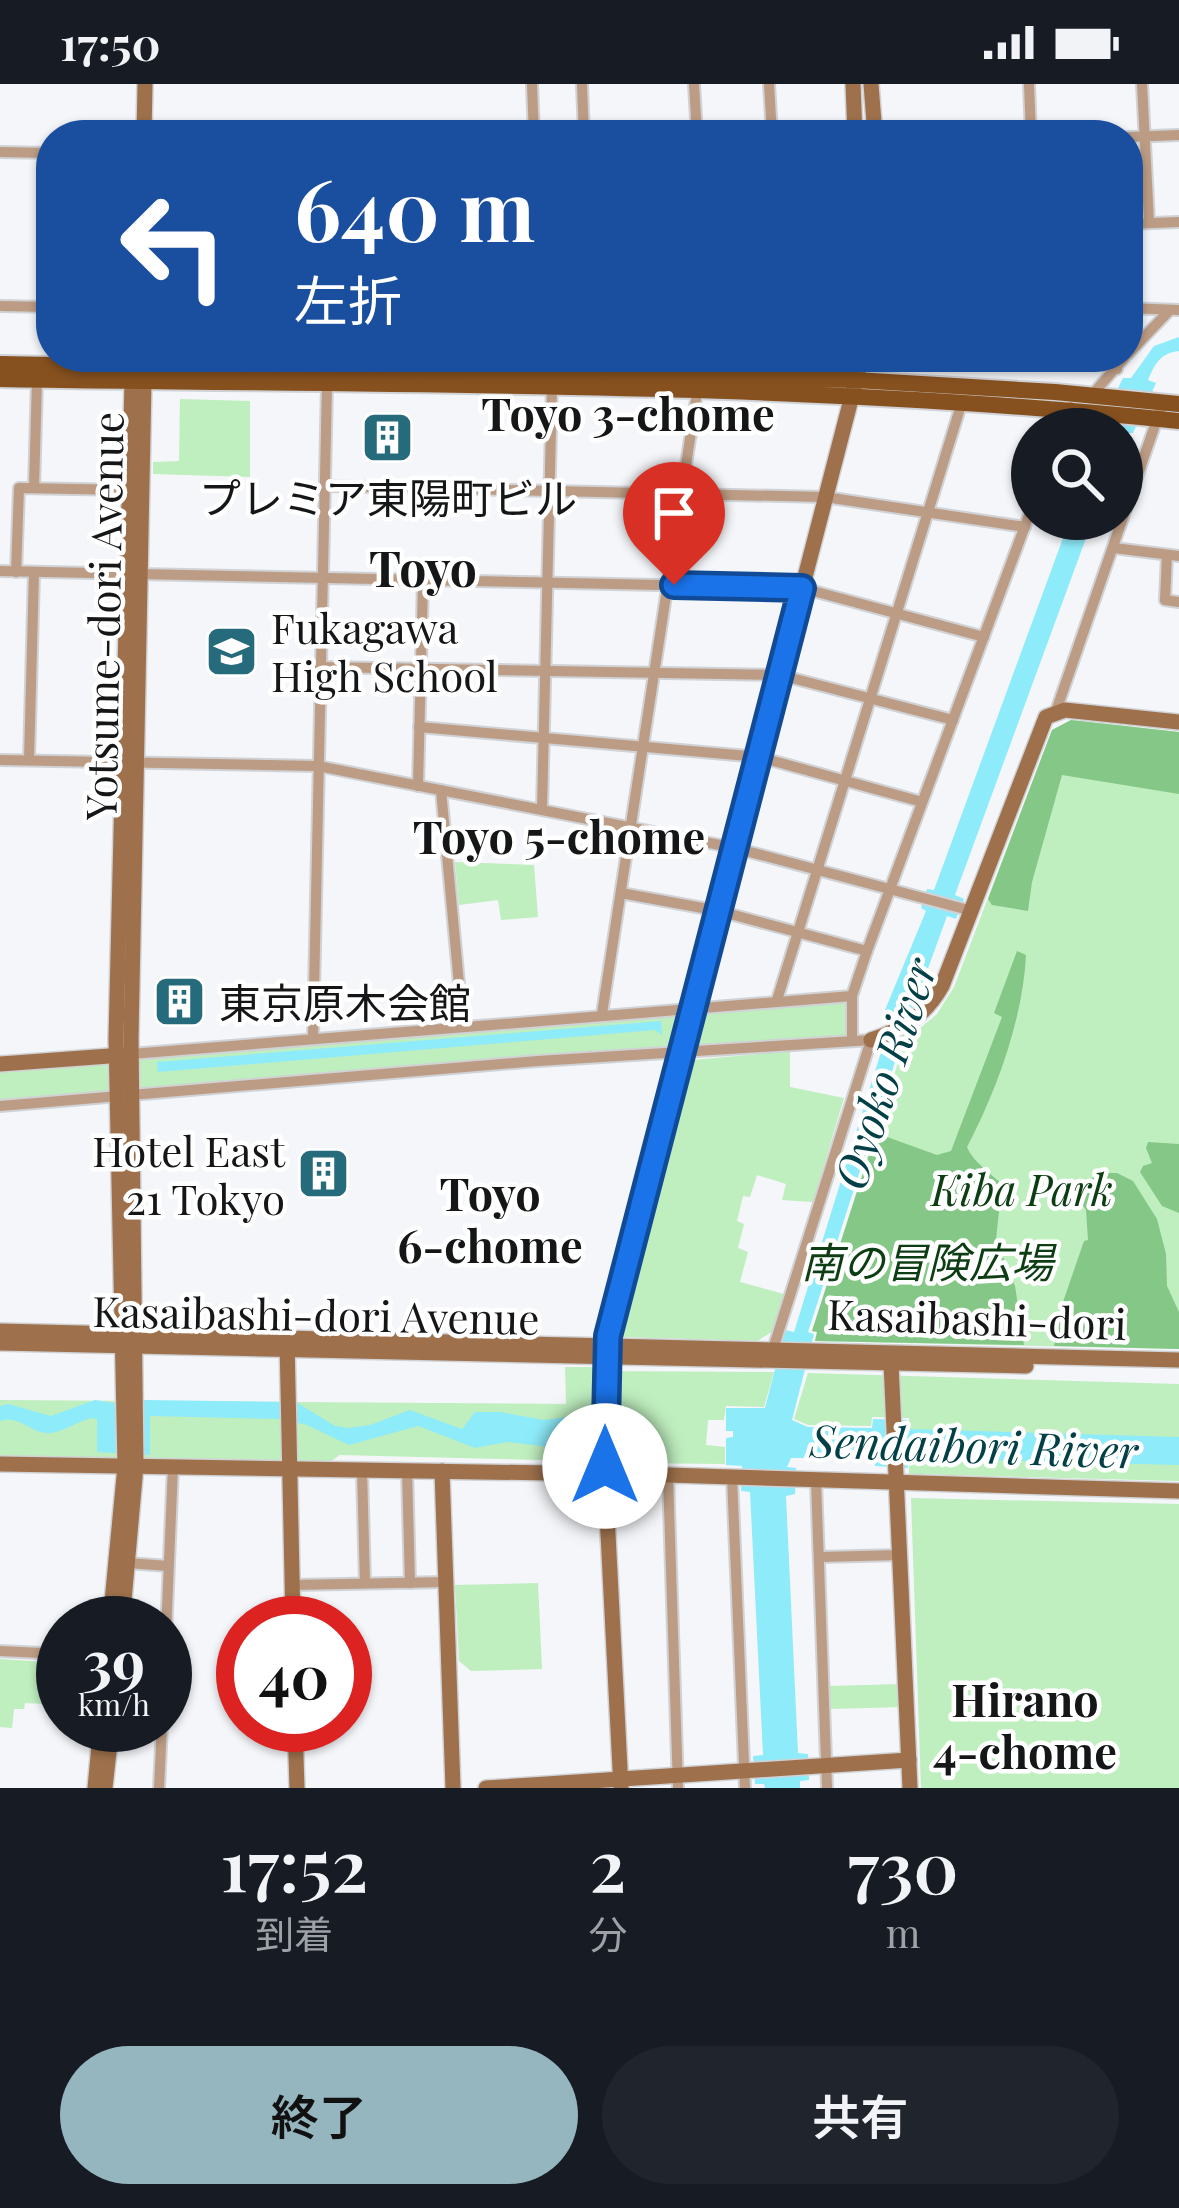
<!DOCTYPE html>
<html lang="ja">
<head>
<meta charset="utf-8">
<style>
  :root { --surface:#171b24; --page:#20242c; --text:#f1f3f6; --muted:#9ea1a6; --accent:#96b6bf }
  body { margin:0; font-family:"Playfair Display","Noto Sans JP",serif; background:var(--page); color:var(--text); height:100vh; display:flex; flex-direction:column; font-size:45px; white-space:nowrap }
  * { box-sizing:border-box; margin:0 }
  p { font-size:39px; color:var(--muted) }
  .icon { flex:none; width:66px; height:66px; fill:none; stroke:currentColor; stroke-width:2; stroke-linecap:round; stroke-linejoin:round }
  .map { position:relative; height:1704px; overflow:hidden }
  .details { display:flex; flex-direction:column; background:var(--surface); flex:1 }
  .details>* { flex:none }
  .guide { position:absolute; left:36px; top:36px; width:1107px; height:252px; border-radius:48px; box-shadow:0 3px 9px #0004; background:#1a4fa0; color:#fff; overflow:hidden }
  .controls { position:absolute; left:1011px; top:324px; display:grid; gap:24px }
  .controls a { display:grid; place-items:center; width:132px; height:132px; border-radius:50%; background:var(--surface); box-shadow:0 3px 9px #0004; font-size:60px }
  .speed { position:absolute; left:36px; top:1512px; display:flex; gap:24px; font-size:60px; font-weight:700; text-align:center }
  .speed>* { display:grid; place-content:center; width:156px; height:156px; border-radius:50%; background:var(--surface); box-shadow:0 3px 9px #0004; line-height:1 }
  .speed small { font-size:30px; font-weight:400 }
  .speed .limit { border:18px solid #d22; background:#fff; color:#111 }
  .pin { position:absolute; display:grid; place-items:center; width:102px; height:102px; color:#fff; margin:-123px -51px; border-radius:50% 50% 50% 0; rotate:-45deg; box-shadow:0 0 12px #0007 }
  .pin .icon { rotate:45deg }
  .me { position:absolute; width:132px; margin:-66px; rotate:0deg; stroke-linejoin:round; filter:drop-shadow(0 0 9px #0008) }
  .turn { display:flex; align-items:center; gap:42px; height:252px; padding:0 60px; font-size:54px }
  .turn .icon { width:156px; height:156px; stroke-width:2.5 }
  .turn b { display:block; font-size:84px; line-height:102px }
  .eta { display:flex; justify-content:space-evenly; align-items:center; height:204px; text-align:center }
  .eta b { font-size:72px; font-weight:600; line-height:84px }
  .button { display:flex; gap:24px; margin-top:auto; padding:24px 60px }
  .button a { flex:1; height:138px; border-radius:72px; background:var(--accent); color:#111; font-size:48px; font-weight:600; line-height:138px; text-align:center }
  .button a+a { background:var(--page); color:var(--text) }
  .status { display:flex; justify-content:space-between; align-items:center; height:84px; padding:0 60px; background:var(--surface); direction:ltr }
  .status svg { height:33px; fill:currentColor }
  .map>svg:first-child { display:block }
</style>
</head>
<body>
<div class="status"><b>17:50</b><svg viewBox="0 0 49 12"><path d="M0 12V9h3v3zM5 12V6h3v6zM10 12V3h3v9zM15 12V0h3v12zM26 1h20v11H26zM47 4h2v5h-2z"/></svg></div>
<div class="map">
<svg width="1179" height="1704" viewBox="0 0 1179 1704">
  <rect width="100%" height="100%" fill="#f4f6f9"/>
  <!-- green -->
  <g fill="#bfeebf">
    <polygon points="180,315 250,317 250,393 153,390 153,378 179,377"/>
    <polygon points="1071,636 1179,648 1179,1265 815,1257 817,1248 812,1247 905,957 937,930 954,903 1052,646"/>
    <polygon points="455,778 534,781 538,833 501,836 498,816 459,821"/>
    <polygon points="848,916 849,952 538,973 0,1018 0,984"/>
    <polygon points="790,967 790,1003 844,1014 813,1118 782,1116 786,1100 757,1091 750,1113 743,1112 737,1137 744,1140 738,1164 748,1168 740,1198 784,1210 773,1247 757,1257 621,1253 692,976"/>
    <polygon points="565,1283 591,1283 595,1287 774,1288 764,1323 726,1322 724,1336 708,1336 706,1361 725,1363 725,1380 628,1379 627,1383 587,1383 587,1379 549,1377 548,1384 544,1383 543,1376 340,1371 327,1380 0,1375 0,1316 566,1320"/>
    <polygon points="808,1289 1179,1300 1179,1397 909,1390 909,1334 872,1333 871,1342 808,1341 794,1335"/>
    <polygon points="911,1414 1179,1420 1179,1704 921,1704"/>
    <polygon points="538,1499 542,1585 471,1587 459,1577 455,1501"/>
    <polygon points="0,1575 63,1579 63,1621 25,1619 24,1625 14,1625 12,1644 0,1643"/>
    <polygon points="902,1600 902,1623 830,1625 829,1602"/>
  </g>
  <!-- forest -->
  <g fill="#84c787">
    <polygon points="1071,636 1179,648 1179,710 1062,691 1032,798 1028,827 992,821 988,815 1052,646"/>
    <path d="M 1017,867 L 1026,871 C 1023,934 997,1006 967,1063 C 973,1079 998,1095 1011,1108 L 999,1127 L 996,1156 L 1015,1202 L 1024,1261 L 815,1257 L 817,1248 L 812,1247 L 876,1049 L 937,1071 L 951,1067 L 1002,933 L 994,929 Z"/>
    <polygon points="1148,1058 1179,1060 1179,1129 1162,1122 1140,1088 1143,1082 1152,1079 1146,1064"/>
    <polygon points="1098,1089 1117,1089 1133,1097 1157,1135 1166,1170 1167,1202 1179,1228 1179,1265 1054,1262 1064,1215 1084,1157 1088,1156 1086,1126 1075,1110"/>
  </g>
  <!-- water -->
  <g fill="#8eebfa">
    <path d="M 1179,253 L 1179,267 C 1160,269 1155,280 1148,296 L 1156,299 L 1133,349 L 1128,349 L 1124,358 L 1122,345 L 1098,344 L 1123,294 L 1131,294 L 1154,262 Z"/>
    <polygon points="1070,435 1093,435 955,811 964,815 956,835 947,832 902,956 808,1248 814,1250 792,1336 808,1343 872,1344 873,1335 908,1336 908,1345 1179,1353 1179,1381 909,1374 908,1384 875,1382 874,1373 791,1374 787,1383 796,1384 795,1410 786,1412 798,1669 808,1670 809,1696 800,1697 800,1704 765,1704 764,1700 755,1700 753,1672 763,1671 750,1408 741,1407 742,1382 726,1381 726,1354 733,1353 733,1347 726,1347 726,1324 765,1324 785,1246 794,1248 881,968 889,938 885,926 926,827 921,824 927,805 934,806"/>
    <polygon points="661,937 662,951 655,946 158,988 157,978"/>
    <path d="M 95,1316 L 113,1319 L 145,1316 L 296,1318 L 335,1342 L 348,1344 L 370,1341 L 410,1326 L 462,1345 L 475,1328 L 500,1328 L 544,1336 L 567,1333 L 563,1346 L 566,1365 L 507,1358 L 475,1364 L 418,1342 L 349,1361 L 307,1341 L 281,1335 L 150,1332 L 150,1371 L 97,1368 L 97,1335 L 92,1334 C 78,1337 65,1347 51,1349 C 31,1351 22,1331 0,1337 L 0,1322 L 8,1320 L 51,1332 Z"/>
  </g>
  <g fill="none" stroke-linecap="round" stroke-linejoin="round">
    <defs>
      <g id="street">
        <polyline points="532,0 534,51"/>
        <polyline points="582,0 584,51"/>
        <polyline points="694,0 697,51"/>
        <polyline points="769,0 772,51"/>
        <polyline points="1029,0 1031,51"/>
        <polyline points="1142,0 1149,138"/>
        <polyline points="1128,53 1179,51"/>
        <polyline points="0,68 51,69"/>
        <polyline points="1128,140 1179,138"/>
        <polyline points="0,222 51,223"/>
        <polyline points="1128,224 1179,226"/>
        <polyline points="1128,270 1168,228"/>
        <polyline points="1104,273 1117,285"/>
        <polyline points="697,294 699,273"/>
        <polyline points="1092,311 1125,273"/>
        <polyline points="1061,345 1071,323"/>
        <polyline points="325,402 825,413 1025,443"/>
        <polyline points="34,404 37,296"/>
        <polyline points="1114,464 1179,472"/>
        <polyline points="1167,471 1165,516 1179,518"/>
        <polyline points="0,487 802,504 984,553"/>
        <polyline points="16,488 19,404 129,406"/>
        <polyline points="320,583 780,591 953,636"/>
        <polyline points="1056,627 1163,318"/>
        <polyline points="419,643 759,673 922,718"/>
        <polyline points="0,676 318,682 735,764 972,827"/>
        <polyline points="29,676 34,488"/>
        <polyline points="418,702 423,497"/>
        <polyline points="441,706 463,943"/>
        <polyline points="542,726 552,301"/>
        <polyline points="621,809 719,827 867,867"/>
        <polyline points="777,916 962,318"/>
        <polyline points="602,930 697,309"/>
        <polyline points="313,955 327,300"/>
        <polyline points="852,955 852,912 867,867 1032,423"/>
        <polyline points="131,970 852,912"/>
        <polyline points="0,1022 538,977 871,956 773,1265"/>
        <polyline points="362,1386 365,1499"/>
        <polyline points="407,1386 410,1499"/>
        <polyline points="668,1391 678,1704"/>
        <polyline points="732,1393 745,1704"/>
        <polyline points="816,1397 827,1704"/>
        <polyline points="819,1473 901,1471"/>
        <polyline points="128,1479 168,1482"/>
        <polyline points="292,1501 447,1498"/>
        <polyline points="0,1567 63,1570"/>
        <polyline points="165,1574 173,1382"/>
        <polyline points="159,1704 162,1641"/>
      </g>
      <g id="secondary">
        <polyline points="853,0 855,51"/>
        <polyline points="871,0 875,51"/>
        <polyline points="144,51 145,0"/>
        <path d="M 871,956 C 902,946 926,931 942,902 L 1046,633 L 1065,626 L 1179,638"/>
        <polyline points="0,980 123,971"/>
        <polyline points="0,1247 1179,1276"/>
        <polyline points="287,1256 293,1539"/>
        <polyline points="0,1259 1026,1282"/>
        <polyline points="891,1279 910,1704"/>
        <polyline points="0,1380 668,1391 1179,1407"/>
        <polyline points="442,1387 453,1704"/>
        <polyline points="110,1539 125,1382 116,955 132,297 136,290"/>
        <polyline points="122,1539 136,1382 131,954 144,298 140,273"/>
        <polyline points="295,1641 297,1704"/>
        <polyline points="95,1704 101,1641"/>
        <polyline points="105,1704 112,1641"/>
        <polyline points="486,1704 909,1676"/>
        <polyline points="621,1704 605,1391 606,1261 862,273"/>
      </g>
      <g id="primary">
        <polyline points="0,280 855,296 1055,308 1179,320"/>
        <path d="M 0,295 C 393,302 788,296 1179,337"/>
      </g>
    </defs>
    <!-- street casing -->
    <use href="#street" stroke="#d0d2d5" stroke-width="14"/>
    <!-- secondary casing -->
    <use href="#secondary" stroke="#d0d2d5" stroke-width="18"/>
    <!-- primary casing -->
    <use href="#primary" stroke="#d0d2d5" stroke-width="20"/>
    <!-- street -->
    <use href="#street" stroke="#bc9c84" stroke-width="10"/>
    <!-- secondary -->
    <use href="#secondary" stroke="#9e714c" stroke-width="15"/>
    <!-- primary -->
    <use href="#primary" stroke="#87511f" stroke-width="16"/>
  </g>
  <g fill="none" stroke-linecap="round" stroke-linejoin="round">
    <defs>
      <polyline id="route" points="605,1382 608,1252 802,504 674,501"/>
    </defs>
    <!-- route casing -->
    <use href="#route" stroke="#114b97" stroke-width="30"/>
    <!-- route -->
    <use href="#route" stroke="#1a73e8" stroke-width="21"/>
  </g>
  <!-- icons -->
  <defs>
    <symbol id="building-square" viewBox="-11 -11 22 22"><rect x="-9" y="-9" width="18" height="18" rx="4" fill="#266b7b" stroke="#fff"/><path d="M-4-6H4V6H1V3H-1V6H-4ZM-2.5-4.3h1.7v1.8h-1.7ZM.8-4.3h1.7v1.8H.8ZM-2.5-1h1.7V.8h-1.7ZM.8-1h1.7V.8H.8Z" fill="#fff"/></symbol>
    <symbol id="school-square" viewBox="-11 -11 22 22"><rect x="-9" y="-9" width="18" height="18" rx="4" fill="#266b7b" stroke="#fff"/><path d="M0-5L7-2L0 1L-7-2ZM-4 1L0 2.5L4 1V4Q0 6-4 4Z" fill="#fff"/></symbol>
  </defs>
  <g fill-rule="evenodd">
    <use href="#building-square" x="358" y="324" width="59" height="59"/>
    <use href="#school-square" x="202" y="538" width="59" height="59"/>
    <use href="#building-square" x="150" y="888" width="59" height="59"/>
    <use href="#building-square" x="294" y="1060" width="59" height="59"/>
  </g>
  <g text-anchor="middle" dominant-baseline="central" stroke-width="9" stroke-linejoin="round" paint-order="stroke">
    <!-- poi labels -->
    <g font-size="42" fill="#151617" stroke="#fff" text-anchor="start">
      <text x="388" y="413" text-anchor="middle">プレミア東陽町ビル</text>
      <text x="271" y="543">Fukagawa<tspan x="271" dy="48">High School</tspan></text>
      <text x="219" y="918">東京原木会館</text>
      <text x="285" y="1066" text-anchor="end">Hotel East<tspan x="285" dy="48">21 Tokyo</tspan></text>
    </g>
    <!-- street labels -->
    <g font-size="42" fill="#151617" stroke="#fff">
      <text transform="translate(103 532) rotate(-89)">Yotsume-dori Avenue</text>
      <text transform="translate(316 1230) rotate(1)">Kasaibashi-dori Avenue</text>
      <text transform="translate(977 1234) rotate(2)">Kasaibashi-dori</text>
    </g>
    <!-- park labels -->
    <g font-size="42" font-style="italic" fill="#0d3d13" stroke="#fff">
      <text x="1022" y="1105">Kiba Park</text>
      <text x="927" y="1177">南の冒険広場</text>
    </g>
    <!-- neighbourhood labels -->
    <g font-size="45" font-weight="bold" fill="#151617" stroke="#fff">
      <text x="628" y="328">Toyo 3-chome</text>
      <text x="559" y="751">Toyo 5-chome</text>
      <text x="490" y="1108">Toyo<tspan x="490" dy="52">6-chome</tspan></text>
      <text x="1025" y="1614">Hirano<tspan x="1025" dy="52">4-chome</tspan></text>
    </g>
    <!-- water labels -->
    <g font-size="45" font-style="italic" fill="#023f47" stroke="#fff">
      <text transform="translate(883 989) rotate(-72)">Oyoko River</text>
      <text transform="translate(974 1360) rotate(2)">Sendaibori River</text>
    </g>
    <!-- quarter labels -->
    <g font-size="48" font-weight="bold" fill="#151617" stroke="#fff">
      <text x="423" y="483">Toyo</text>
    </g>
  </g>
</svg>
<div class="controls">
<a><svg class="icon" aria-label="search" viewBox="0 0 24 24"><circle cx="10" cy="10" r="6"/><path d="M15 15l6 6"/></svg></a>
</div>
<div class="speed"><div>39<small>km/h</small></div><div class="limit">40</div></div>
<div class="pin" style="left:674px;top:501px;background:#d93025"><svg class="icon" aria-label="arrive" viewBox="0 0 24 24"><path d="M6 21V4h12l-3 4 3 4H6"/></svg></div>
<svg class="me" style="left:605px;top:1382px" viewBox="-20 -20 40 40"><circle r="19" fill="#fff"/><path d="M0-13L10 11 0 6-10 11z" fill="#1a73e8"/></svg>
<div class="guide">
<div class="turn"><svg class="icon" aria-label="left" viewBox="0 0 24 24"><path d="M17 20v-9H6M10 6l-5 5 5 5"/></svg><div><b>640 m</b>左折</div></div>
</div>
</div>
<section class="details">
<div class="eta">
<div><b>17:52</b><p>到着</p></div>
<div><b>2</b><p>分</p></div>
<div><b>730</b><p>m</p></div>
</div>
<div class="button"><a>終了</a><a>共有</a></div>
</section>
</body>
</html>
